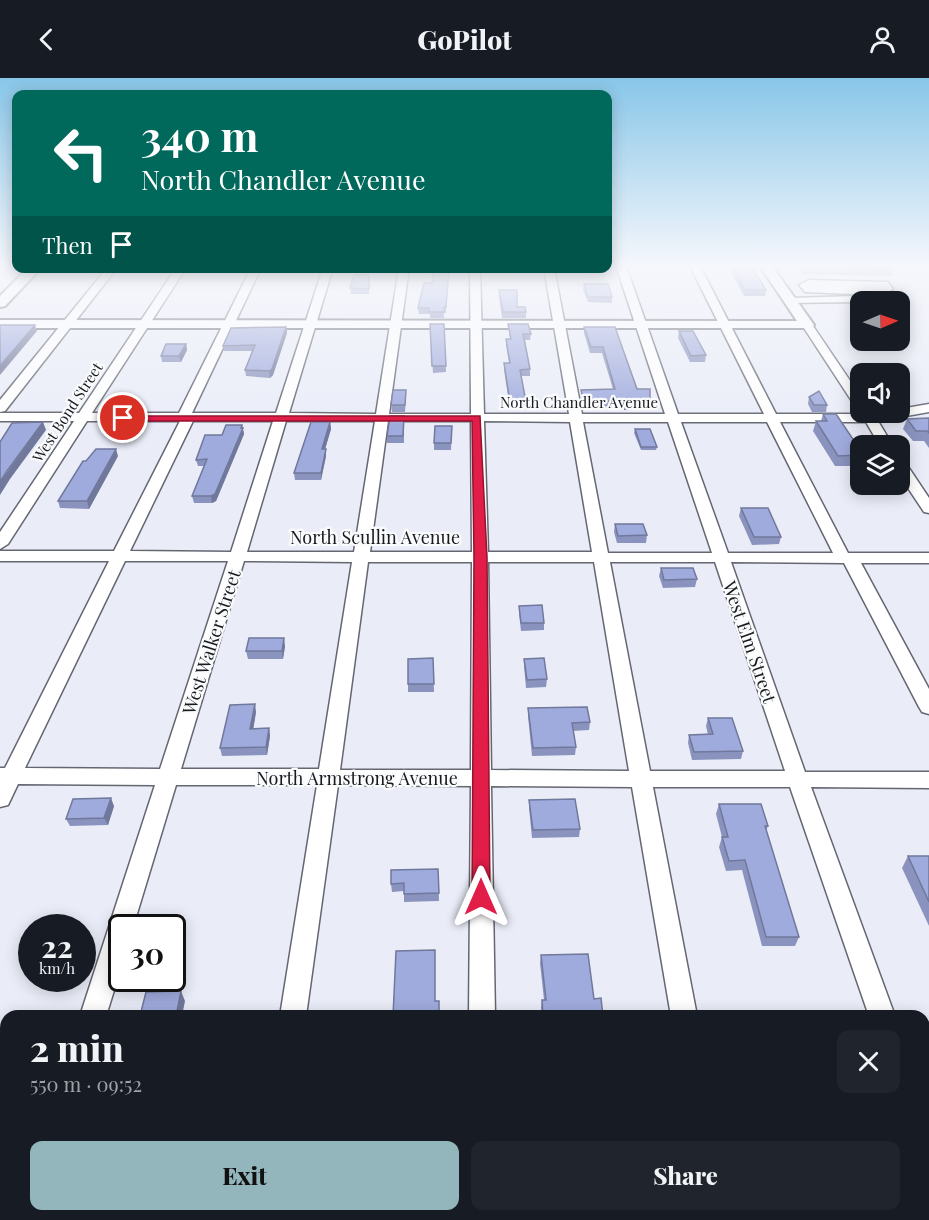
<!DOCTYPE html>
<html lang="en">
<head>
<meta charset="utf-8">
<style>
  :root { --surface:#171b24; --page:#20242c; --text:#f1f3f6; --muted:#9ea1a6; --accent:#93b5bc }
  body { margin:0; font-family:"Playfair Display",serif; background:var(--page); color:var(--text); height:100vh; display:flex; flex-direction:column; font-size:22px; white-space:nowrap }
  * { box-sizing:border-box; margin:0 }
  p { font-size:20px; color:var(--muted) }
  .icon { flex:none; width:33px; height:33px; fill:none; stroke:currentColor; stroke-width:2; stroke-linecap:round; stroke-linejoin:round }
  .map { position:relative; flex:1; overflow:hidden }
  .side { position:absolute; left:0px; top:932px; width:930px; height:212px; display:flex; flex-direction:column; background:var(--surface); border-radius:18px 18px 0 0; box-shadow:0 3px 15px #0003 }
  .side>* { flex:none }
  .top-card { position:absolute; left:12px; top:12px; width:600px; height:183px; border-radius:12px; box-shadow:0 3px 15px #0003; background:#00695c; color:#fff; overflow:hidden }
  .needle { width:39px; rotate:88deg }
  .controls { position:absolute; left:850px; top:213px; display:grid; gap:12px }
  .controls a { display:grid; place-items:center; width:60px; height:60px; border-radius:12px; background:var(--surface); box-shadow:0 3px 15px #0003; font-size:30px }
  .speed { position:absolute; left:18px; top:836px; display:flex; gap:12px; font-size:30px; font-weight:700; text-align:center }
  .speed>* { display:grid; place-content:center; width:78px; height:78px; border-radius:50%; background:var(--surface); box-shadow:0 3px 15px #0003; line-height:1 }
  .speed small { font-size:15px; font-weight:400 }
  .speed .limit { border:3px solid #111; border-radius:9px; background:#fff; color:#111 }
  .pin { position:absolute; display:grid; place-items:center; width:51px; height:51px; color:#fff; margin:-26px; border:3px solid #fff; border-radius:50%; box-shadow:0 2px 6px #0007 }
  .me { position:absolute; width:66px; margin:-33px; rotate:0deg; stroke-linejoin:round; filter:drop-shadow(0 0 4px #0008) }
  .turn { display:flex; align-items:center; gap:21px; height:126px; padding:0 30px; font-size:27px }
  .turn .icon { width:78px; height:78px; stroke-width:2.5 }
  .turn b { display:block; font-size:42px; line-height:51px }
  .then { display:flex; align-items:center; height:57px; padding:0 30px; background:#0003; gap:12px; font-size:22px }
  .round { display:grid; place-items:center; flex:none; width:63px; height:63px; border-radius:12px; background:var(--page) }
  .head { display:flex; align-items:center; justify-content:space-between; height:102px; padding:0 30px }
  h1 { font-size:36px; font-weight:800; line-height:45px }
  .button { display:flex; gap:12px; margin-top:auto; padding:12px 30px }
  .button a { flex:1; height:69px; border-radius:12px; background:var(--accent); color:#111; font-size:24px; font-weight:800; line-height:69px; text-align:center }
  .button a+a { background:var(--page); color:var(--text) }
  header { display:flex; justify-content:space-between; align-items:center; height:78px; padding:0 30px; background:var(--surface); font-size:27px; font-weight:800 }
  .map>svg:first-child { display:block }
</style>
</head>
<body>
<header><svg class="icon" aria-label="back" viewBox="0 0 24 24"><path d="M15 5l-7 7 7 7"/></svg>GoPilot<svg class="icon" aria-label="person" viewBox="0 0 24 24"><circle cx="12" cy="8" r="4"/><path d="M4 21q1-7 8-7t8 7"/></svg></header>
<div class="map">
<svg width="929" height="1142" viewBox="0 0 929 1142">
  <rect width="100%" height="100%" fill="#eaedf8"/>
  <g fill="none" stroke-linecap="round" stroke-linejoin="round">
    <defs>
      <g id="minor">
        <path d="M 616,188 L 626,188 L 678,336 L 764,336 L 690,188 L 700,188 L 776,336 L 861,336 L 861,332 L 861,334 L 900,334 L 900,331 L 929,326 L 929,334 L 878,343 L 893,368 L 880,368 L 866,344 L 780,344 L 848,475 L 929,475 L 929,485 L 861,485 L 929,611 L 929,636 L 922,634 L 919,629 L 844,485 L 731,484 L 805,694 L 929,694 L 929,710 L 811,709 L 895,938 L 869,938 L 790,709 L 653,709 L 697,938 L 671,938 L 632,709 L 491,708 L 495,938 L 469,938 L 471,708 L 338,707 L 306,938 L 280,938 L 317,707 L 176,707 L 133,849 L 122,849 L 122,887 L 106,938 L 80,938 L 155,707 L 18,706 L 8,727 L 0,729 L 0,690 L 5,690 L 109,483 L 0,483 L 0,473 L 114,473 L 180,343 L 87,343 L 8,466 L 0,471 L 0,454 L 74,343 L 0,343 L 0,335 L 79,335 L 176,190 L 186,190 L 92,335 L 179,335 L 251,190 L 261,190 L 192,335 L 276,335 L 323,190 L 333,190 L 289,335 L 376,336 L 399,190 L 409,190 L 389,336 L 471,336 L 470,190 L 480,190 L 484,336 L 569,336 L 544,190 L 554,190 L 582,336 L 665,336 ZM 193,343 L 273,343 L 231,474 L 130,473 ZM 286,343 L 375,343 L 354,474 L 247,474 ZM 388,343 L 471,343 L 472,474 L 370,474 ZM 484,343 L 570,344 L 592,474 L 488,474 ZM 583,344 L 668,344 L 712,475 L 608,475 ZM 681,344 L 767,344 L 833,475 L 728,475 ZM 125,483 L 228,483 L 160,691 L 25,690 ZM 244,483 L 352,484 L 319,691 L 181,691 ZM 368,484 L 472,484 L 471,692 L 340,692 ZM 488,484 L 594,484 L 629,693 L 491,692 ZM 610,484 L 715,484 L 785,693 L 650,693 Z"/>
        <polygon points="107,190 117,190 5,333 0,334 0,322"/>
        <polygon points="809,202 888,204 893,211 888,214 864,216 868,221 861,224 786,225 786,221 790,220 855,218 853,216 805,214 799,207"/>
        <polygon points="807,244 811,245 861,319 861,332 857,331 802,247"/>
        <polygon points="900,383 905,384 929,420 929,435 924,434 900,398"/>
        <polygon points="924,1040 929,1042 929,1082 924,1080"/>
        <rect x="0" y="1097" width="6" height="30"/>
        <rect x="924" y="1101" width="5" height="30"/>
        <polygon points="16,1137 46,1137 44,1142 14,1142"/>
        <polygon points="248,1137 278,1137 277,1142 247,1142"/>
        <rect x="468" y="1137" width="30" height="5"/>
        <polygon points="704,1137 734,1137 735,1142 705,1142"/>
      </g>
      <g id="major">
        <polygon points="760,188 772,188 814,247 812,250 0,250 0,242 797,243"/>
        <polygon points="28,190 41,190 5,228 0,229 0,218"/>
      </g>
    </defs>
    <!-- minor casing -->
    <use href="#minor" stroke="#646770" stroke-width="3"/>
    <!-- major casing -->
    <use href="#major" stroke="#646770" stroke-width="4"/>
    <!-- minor -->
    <use href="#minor" fill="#fff" fill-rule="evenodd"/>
    <!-- major -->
    <use href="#major" fill="#fff" fill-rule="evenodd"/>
  </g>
  <!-- wall -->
  <g fill="#8a93be">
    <polygon points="729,188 751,188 766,212 765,218 744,218 729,190"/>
    <polygon points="798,188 891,188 894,191 892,198 803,196"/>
    <polygon points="449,191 446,235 444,235 444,240 430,240 430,236 419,236 418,230 432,205"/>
    <polygon points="369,197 369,216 351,216 350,210"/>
    <polygon points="584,206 612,219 612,225 588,224 583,212"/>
    <polygon points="499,212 517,229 526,234 526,240 502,240 499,218"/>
    <polygon points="430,246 444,246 446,294 433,295"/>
    <polygon points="508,246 531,256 530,262 525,262 530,291 530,298 521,298 526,324 526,331 510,331 504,292 504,285 509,285 506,267 506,261 510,261"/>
    <polygon points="286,249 287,255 273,297 270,300 246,298 245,292 253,273 224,273 223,268"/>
    <polygon points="584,249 615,249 637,311 650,322 649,329 624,332 623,329 583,330 581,318 581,312 613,311 602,275 590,275 584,255"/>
    <polygon points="679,253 706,277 705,284 690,284 678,260"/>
    <polygon points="186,266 187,272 181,284 162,284 161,278"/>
    <polygon points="406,318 405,334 392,334 391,327"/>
    <polygon points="809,319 827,327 826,334 812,334 808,326"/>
    <polygon points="823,336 861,373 860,388 835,388 813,353 816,343 821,343"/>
    <polygon points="404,338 404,365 387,365 387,358"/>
    <polygon points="929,340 929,370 924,363 913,363 903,351 907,341"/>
    <polygon points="330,344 331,351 325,371 326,378 321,402 295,402 294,395"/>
    <polygon points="242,347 244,356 216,423 212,425 194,425 192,418 204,388 198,388 196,382 222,357"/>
    <polygon points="452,348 451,372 434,372 434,365"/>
    <polygon points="635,351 657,369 656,372 641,372 634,355"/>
    <polygon points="118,378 89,431 60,430 58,423"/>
    <polygon points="741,430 781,459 779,466 752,467 739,438"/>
    <polygon points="615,446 647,457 646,465 617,465 614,454"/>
    <polygon points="661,490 697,501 695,509 663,510 659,498"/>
    <polygon points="519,528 544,545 544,552 521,553 519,535"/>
    <polygon points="285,568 283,581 248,581 246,573"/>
    <polygon points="433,580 434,614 408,614 408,606"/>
    <polygon points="524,581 547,601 546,609 526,610 524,588"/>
    <polygon points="528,630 590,644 589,652 573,653 576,669 575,677 532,678 528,638"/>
    <polygon points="256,634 253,651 269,650 270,658 267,677 222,678 220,670"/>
    <polygon points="708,640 743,673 741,681 692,682 688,665 689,657 708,657 706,648"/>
    <polygon points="529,722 580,751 579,759 532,760 529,730"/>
    <polygon points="719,726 768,748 766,753 799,859 795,868 762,868 742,792 726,793 719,769 722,759 716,736"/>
    <polygon points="114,728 108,747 70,748 66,741"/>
    <polygon points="908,778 929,778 929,848 902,790"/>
    <polygon points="438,791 439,823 404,824 404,813 392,814 391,806"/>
    <polygon points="541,877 594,921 603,938 542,938 541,930 542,922 544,922 540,885"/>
  </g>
  <!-- shaded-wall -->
  <g fill="#70789b">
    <polygon points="35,247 37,253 0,297 0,288"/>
    <polygon points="286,249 287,255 273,297 270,300 269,293"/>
    <polygon points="186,266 187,272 181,284 179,278"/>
    <polygon points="650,322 649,329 624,332 625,325"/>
    <polygon points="43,344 46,352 10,401 0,417 0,404"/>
    <polygon points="330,344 331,351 323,378 322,371"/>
    <polygon points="242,347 244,356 216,423 212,425 211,418"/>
    <polygon points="116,371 118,378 89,431 87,423"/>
    <polygon points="326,371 326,378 321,402 321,395"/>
    <polygon points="284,560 285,568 283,581 282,573"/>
    <polygon points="255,626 256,634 252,659 250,651"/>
    <polygon points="269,650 270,658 267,677 266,669"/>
    <polygon points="111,720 114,728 108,747 104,740"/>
    <polygon points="181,913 185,923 182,938 176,938"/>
    <polygon points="6,1024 6,1058 1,1072 0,1071 0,1042"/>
  </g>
  <!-- building -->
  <g fill="#a0abdd" stroke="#70789b" stroke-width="1.5">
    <polygon points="732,188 751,188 766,212 745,212"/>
    <polygon points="805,188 891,188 894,191 805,189"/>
    <polygon points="434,191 449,191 446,229 444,229 444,234 429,234 429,230 418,230 424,205 432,205"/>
    <polygon points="354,197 369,197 369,211 350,210"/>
    <polygon points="584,206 608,206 612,219 588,219"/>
    <polygon points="499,212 517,212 517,229 525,229 526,234 503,234"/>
    <polygon points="430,246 444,246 446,288 432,288"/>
    <polygon points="508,246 528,246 531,256 523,256 530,291 520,292 526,324 510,324 504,285 510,285 506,261 511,261"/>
    <polygon points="0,247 35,247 0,288"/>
    <polygon points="286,249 272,291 269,293 245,292 255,267 223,268 231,250"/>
    <polygon points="584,249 615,249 637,311 650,311 650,322 625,325 624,323 584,323 581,312 615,311 603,269 591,269"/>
    <polygon points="679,253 693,253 706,277 691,278"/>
    <polygon points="166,266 186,266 179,278 161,278"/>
    <polygon points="393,312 406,312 405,327 391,327"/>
    <polygon points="819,313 827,327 814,327 809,319"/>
    <polygon points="823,336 836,336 861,373 861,377 838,378 816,343 827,343"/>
    <polygon points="390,338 404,338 403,358 387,358"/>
    <polygon points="929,340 929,355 927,353 916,353 907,341"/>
    <polygon points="43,344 7,393 0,404 0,364 12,345"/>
    <polygon points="311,344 330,344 322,371 326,371 321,395 294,395"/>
    <polygon points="226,347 242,347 241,350 243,350 215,416 211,418 192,418 207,381 196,382 205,357 222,357"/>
    <polygon points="435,348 452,348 451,365 434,365"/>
    <polygon points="635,351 650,351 657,369 641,369"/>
    <polygon points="96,371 116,371 87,423 58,423 83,383 86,383"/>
    <polygon points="741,430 768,430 781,459 754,459"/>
    <polygon points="615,446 643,446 647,457 618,458"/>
    <polygon points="661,490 693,490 697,501 664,502"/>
    <polygon points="542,527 544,545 521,545 519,528"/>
    <polygon points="249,560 284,560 282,573 246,573"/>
    <polygon points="433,580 434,606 408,606 408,581"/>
    <polygon points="544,580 547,601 527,602 524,581"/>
    <polygon points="255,626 250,651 269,650 266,669 220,670 230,627"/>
    <polygon points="587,629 590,644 572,645 576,669 533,670 528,630"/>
    <polygon points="708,640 732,640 743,673 694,674 689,657 713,656"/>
    <polygon points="111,720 104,740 66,741 73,721"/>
    <polygon points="575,721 580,751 533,752 529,722"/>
    <polygon points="719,726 761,726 768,748 765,748 799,859 766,859 745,782 729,783 722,759 728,759"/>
    <polygon points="908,778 929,778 929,824"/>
    <polygon points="438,791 439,815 404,816 404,805 391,806 391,792"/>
    <polygon points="435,872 435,923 439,923 439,938 393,938 396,873"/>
    <polygon points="588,876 594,921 601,920 603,938 543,938 542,922 546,922 541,877"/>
    <polygon points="181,913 176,938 140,938 146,914"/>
    <polygon points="0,1009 6,1009 6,1024 0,1042"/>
  </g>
  <!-- sky -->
  <linearGradient id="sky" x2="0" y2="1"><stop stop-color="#88c6e8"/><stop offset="0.54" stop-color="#f6f7fc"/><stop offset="1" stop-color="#f6f7fc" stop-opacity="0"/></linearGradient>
  <rect width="929" height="348" fill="url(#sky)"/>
  <!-- route -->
  <polygon fill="#e11d48" stroke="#92132f" stroke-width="1.5" points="119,338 480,338 487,479 490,819 487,824 481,826 474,824 472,819 474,479 472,343 123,343 119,342"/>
  <g text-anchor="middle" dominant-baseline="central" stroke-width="4.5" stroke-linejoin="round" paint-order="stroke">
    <!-- far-street labels -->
    <g font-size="15" fill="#191a1e" stroke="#fafbfd">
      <text x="579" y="324">North Chandler Avenue</text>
      <text transform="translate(67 334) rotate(-57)">West Bond Street</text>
    </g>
    <!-- street labels -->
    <g font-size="18" fill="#191a1e" stroke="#fafbfd">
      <text x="375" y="459">North Scullin Avenue</text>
      <text transform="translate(211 564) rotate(-72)">West Walker Street</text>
      <text transform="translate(750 564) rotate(71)">West Elm Street</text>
      <text x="357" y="700">North Armstrong Avenue</text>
    </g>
  </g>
</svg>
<div class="controls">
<a><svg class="needle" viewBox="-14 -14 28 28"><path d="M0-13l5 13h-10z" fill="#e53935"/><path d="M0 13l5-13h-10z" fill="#9ea1a6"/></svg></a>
<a><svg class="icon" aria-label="sound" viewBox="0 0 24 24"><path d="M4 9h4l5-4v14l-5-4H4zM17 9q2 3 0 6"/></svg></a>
<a><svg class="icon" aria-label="layers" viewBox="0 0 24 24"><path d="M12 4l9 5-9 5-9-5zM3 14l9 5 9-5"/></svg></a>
</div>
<div class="speed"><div>22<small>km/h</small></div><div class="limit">30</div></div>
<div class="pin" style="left:123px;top:340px;background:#d93025"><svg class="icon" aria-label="arrive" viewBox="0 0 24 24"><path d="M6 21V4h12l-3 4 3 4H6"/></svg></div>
<svg class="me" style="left:481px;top:819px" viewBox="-20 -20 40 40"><path d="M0-17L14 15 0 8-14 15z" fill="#e11d48" stroke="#fff" stroke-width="4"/></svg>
<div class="top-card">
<div class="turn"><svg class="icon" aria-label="left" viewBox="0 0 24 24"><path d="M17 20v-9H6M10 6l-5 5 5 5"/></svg><div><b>340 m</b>North Chandler Avenue</div></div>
<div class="then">Then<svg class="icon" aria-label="arrive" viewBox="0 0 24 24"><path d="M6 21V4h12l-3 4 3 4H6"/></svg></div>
</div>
<section class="side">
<div class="head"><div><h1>2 min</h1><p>550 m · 09:52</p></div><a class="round"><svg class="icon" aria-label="close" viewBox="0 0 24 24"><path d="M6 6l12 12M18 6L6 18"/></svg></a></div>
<div class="button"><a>Exit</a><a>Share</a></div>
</section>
</div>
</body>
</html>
